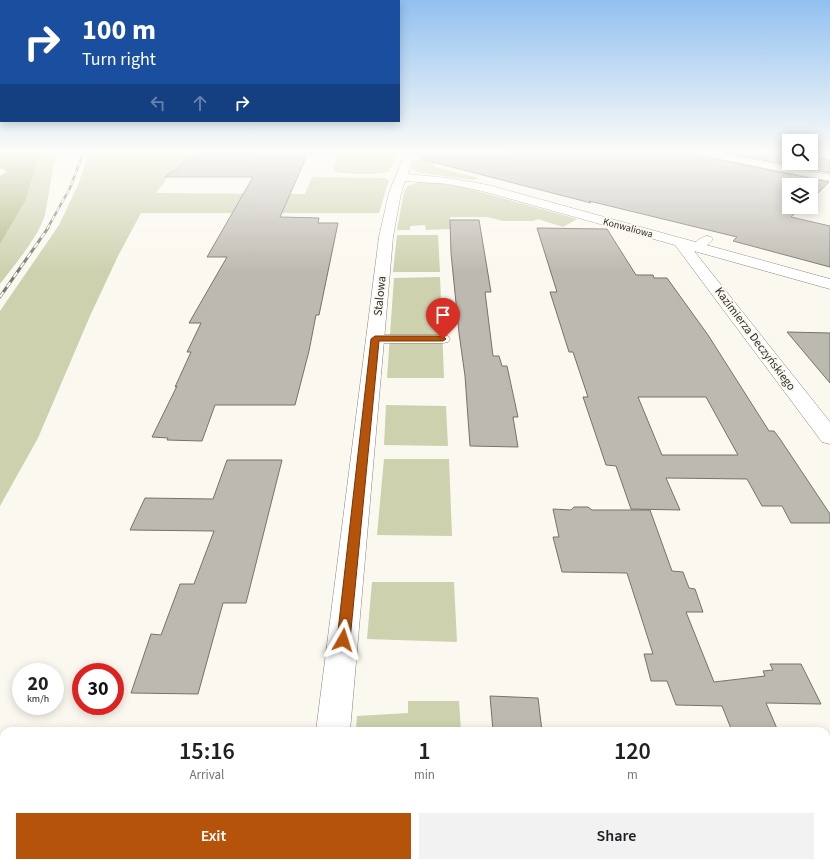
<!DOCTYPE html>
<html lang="en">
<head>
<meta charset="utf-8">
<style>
  :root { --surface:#fff; --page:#f2f2f2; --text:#202124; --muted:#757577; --accent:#b45309 }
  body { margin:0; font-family:"Source Sans 3",sans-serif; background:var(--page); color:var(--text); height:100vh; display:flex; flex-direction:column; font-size:15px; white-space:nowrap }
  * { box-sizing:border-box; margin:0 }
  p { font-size:13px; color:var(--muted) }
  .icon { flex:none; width:22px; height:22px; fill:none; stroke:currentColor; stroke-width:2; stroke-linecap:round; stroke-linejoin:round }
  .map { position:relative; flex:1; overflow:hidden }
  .side { position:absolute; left:0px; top:727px; width:830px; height:140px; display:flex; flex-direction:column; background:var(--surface); border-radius:12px 12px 0 0; box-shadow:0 2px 10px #0003 }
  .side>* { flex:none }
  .guide { position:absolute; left:0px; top:0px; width:400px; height:122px; box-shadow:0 2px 10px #0003; background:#1a4fa0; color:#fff; overflow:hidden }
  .tools { position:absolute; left:782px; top:134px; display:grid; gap:8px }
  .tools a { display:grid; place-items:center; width:36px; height:36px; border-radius:0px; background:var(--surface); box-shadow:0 2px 10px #0003; font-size:20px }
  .speed { position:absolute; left:12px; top:663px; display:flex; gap:8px; font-size:20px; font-weight:700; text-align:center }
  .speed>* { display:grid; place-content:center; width:52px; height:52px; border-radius:50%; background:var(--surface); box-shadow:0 2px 10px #0003; line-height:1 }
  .speed small { font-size:10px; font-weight:400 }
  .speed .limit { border:6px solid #d22; background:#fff; color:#111 }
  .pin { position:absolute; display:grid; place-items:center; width:34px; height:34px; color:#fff; margin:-41px -17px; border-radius:50% 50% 50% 0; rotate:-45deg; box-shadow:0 0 4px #0007 }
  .pin .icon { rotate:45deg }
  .me { position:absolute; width:44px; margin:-22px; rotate:6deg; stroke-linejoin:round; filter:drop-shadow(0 0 3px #0008) }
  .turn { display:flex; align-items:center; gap:14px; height:84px; padding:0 16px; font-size:18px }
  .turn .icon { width:52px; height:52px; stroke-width:2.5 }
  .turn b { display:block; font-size:28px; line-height:34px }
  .lanes { display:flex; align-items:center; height:38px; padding:0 16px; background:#0003; justify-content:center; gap:20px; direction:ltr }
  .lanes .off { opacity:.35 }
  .eta { display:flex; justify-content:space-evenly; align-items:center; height:68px; text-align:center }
  .eta b { font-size:24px; font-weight:600; line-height:28px }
  .button { display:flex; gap:8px; margin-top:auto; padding:8px 16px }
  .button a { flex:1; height:46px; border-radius:0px; background:var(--accent); color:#fff; font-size:16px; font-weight:600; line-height:46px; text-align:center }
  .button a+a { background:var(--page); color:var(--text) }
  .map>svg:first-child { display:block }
</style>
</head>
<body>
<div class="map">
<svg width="830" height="867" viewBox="0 0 830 867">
  <rect width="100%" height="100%" fill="#fbf8ef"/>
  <!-- green -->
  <g fill="#cdd1ae">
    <path d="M 40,151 L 56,151 L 45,215 C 37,239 15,264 0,284 L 0,244 L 26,200 Z"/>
    <path d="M 90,151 L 129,151 C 145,163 161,153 179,152 C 186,151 194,151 201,151 L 168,177 L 156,193 L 305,194 L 312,177 L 384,178 L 389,180 L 379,213 L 141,213 L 118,256 L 90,316 L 38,438 L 0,506 L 0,311 L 59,225 L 78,185 Z"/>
    <path d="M 345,153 L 387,154 L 392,154 L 395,158 C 394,161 392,167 390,170 C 384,176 345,174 336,172 L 333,170 L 338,156 Z"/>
    <polygon points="415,159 434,159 434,167 479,178 474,180 421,173 411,169"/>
    <polygon points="419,182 433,182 462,187 577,219 563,227 538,219 533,221 503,221 487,217 450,217 450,229 426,230 425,225 410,226 410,230 397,230 404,191 408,186"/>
    <polygon points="397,235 438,235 440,272 393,272"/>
    <polygon points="440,277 444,378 387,378 394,278"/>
    <polygon points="386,405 446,406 448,446 384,445"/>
    <polygon points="384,459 449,459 452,536 377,535"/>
    <polygon points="372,582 454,582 457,642 367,639"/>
    <polygon points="408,701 459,701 461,731 356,731 357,716 408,713"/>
    <polygon points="346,863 467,863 467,867 345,867"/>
  </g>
  <!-- forest -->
  <g fill="#b4b987">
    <polygon points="0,151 40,151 26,200 0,244 0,176 7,171 0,168"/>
    <polygon points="113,151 197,151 189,153 178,152 146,157 134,155 129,151"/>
  </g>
  <!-- building -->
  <g fill="#bcb9b0" stroke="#76736b" fill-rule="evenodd">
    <polygon points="422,151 689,151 691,154 695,155 829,182 811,200 811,185 789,185 789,207 802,207 791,217 830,226 830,267 733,241 737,237 589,201 591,203 421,159"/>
    <polygon points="717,151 778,151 789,153 789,163 811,163 811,157 830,160 830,173"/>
    <polygon points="200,152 308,153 280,217 319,218 318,223 338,223 319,315 316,315 309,351 295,405 215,405 202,441 167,440 168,438 152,437 177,386 175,387 191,352 187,352 201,323 189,323 227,257 207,257 253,177 165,177"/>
    <polygon points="450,220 479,220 491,292 485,292 493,356 499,356 502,366 507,366 518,417 513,417 518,447 470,446 465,376 459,333 451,253"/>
    <path d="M 537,228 L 607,229 L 636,275 L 653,275 L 654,278 L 667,278 L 708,335 L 769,431 L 774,431 L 780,439 L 830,514 L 830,523 L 791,523 L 782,506 L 762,506 L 747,479 L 666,478 L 680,510 L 631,509 L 616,466 L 606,465 L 583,397 L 588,397 L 573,352 L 569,352 L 550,292 L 557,292 ZM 638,397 L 706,397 L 738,455 L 662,455 Z"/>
    <polygon points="787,332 830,333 830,383"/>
    <polygon points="227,460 282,460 246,603 223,603 198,694 131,693 151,634 161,635 180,584 194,584 214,531 130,530 145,498 213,499"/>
    <polygon points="574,507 588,507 592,510 650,510 672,571 683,572 689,588 695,589 703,612 686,612 714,682 765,676 763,671 773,670 770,664 801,664 821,704 766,703 778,731 732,731 722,706 676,705 667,681 651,681 644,654 653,654 627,573 562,572 553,537 559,537 553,509 571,510"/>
    <polygon points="490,696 538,698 542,731 493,731"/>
  </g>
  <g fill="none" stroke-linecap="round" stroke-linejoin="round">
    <defs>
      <g id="service">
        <path d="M 707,236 L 711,237 L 713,239 C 708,245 701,252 693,249 L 691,247 C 695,242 701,237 707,236 Z"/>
        <polygon points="375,335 443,335 448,336 450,339 448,342 443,343 375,343 370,342 368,339 370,336"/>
      </g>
      <g id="minor">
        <polygon points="406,151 416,151 408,174 448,178 488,185 830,279 830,289 694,251 830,422 830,444 822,442 675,245 482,191 448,184 405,181 401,193 393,237 350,731 316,731 379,237 389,193"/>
        <polygon points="690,151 710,151 830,175 830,181 695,154 691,153"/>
        <polygon points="299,863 339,863 338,867 298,867"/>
      </g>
    </defs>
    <!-- service casing -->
    <use href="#service" stroke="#87847c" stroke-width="1"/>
    <!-- minor casing -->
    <use href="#minor" stroke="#87847c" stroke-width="1"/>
    <!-- service -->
    <use href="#service" fill="#fff" fill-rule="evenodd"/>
    <!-- minor -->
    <use href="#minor" fill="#fff" fill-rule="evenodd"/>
    <defs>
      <polyline id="rail-far1" points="47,229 70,188 84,151"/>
      <polyline id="rail" points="0,297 48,228"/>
    </defs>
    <!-- rail-far1 casing -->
    <use href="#rail-far1" stroke="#787771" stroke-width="2.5"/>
    <!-- rail casing -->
    <use href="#rail" stroke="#787771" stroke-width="3"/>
    <!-- rail-far1 -->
    <use href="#rail-far1" stroke="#fbf8ef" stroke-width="1.5" stroke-dasharray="5" stroke-linecap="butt"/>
    <!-- rail -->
    <use href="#rail" stroke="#fbf8ef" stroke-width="2" stroke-dasharray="6" stroke-linecap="butt"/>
  </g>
  <!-- sky -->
  <linearGradient id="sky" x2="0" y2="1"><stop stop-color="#92c0f0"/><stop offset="0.56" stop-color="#fdfcf8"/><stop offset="1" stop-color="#fdfcf8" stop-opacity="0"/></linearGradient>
  <rect width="830" height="272" fill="url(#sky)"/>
  <!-- route -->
  <polygon fill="#b45309" stroke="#753606" points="375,336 443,336 446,339 443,341 379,341 350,640 348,644 343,646 339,644 337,640 371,339"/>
  <g text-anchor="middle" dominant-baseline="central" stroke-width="3.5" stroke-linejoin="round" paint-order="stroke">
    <!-- far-street labels -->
    <g font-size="10" fill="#302f2c" stroke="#fbf8ef">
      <text transform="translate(628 228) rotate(15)">Konwaliowa</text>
    </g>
    <!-- street labels -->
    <g font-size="12" fill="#302f2c" stroke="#fbf8ef">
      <text transform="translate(380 296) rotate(-84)">Stalowa</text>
      <text transform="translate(755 339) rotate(53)">Kazimierza Deczyńskiego</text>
    </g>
  </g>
</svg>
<div class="tools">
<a><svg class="icon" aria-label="search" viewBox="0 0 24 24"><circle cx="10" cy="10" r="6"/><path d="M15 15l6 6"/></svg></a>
<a><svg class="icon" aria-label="layers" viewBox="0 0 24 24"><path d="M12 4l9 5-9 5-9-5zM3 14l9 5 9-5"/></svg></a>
</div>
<div class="speed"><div>20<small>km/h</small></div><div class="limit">30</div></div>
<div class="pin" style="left:443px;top:339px;background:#d93025"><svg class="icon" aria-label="arrive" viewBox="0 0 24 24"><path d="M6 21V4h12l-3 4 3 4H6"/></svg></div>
<svg class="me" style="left:343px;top:640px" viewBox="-20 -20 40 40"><path d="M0-17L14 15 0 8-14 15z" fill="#b45309" stroke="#fff" stroke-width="4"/></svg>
<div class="guide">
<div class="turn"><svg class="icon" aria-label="right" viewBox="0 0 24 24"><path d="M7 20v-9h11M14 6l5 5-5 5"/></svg><div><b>100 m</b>Turn right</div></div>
<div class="lanes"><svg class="icon off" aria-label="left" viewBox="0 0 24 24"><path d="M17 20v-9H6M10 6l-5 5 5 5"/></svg><svg class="icon off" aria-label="ahead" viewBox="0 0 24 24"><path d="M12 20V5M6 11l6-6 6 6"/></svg><svg class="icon" aria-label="right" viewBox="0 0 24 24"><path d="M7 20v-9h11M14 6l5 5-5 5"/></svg></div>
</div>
<section class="side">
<div class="eta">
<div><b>15:16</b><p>Arrival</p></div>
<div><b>1</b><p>min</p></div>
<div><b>120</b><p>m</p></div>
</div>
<div class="button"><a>Exit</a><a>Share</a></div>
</section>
</div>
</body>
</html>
